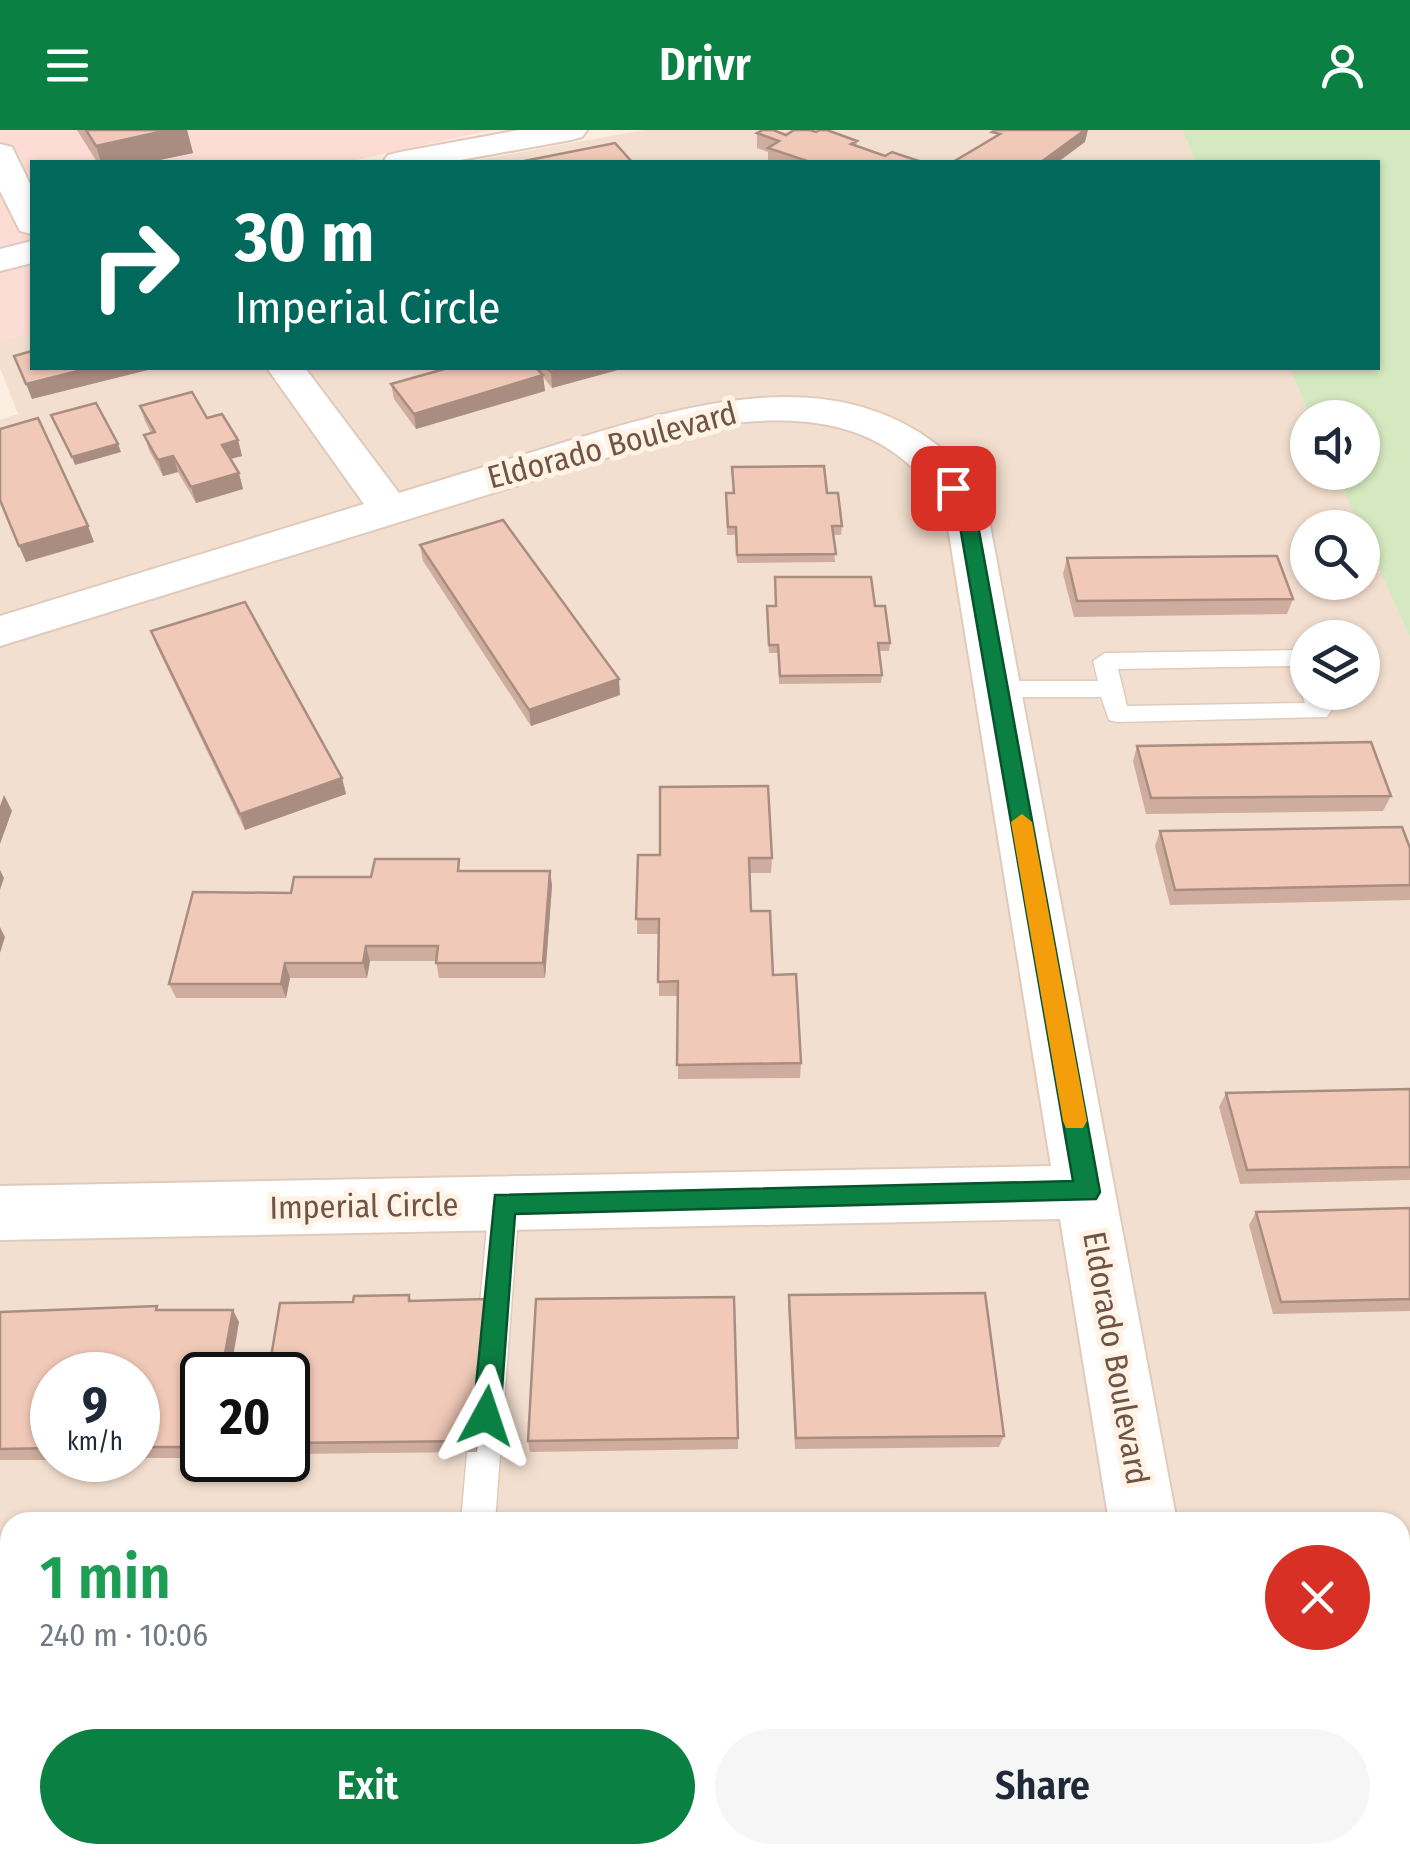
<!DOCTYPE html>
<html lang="en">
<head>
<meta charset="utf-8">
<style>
  :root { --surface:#fff; --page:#f6f6f7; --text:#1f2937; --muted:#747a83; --accent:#0b8043 }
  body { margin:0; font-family:"Fira Sans Condensed",sans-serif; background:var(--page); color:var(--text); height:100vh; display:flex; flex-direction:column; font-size:38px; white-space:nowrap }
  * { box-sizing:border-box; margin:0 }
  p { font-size:32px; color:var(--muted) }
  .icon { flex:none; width:55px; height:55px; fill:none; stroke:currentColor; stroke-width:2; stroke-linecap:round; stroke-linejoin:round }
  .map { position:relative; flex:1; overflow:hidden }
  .drawer { position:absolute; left:0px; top:1382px; width:1410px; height:352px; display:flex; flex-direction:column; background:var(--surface); border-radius:30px 30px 0 0; box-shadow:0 2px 8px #0004 }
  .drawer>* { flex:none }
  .banner { position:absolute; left:30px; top:30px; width:1350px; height:210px; border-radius:0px; box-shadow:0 2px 8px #0004; background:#00695c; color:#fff; overflow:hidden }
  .controls { position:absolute; left:1290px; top:270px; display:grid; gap:20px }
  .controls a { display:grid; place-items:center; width:90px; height:90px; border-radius:50%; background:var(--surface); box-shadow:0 2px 8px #0004; font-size:50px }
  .speed { position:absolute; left:30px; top:1222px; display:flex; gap:20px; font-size:50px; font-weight:700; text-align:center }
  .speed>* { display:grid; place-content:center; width:130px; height:130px; border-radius:50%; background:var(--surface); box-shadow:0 2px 8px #0004; line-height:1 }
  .speed small { font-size:25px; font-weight:400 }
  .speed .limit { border:5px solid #111; border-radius:15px; background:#fff; color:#111 }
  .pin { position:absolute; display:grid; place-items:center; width:85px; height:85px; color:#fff; margin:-42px; border-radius:20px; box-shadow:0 5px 15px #0006 }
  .me { position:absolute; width:110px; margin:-55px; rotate:5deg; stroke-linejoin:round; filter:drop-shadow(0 0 8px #0008) }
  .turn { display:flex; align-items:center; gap:35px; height:210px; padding:0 40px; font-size:45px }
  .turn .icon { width:130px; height:130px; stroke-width:2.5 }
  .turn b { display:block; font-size:70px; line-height:85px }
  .round { display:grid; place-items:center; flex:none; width:105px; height:105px; border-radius:52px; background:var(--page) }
  .overview { display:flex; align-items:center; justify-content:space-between; height:170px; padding:0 40px }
  h1 { font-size:60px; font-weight:600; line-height:75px; color:#1e9e55 }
  .button { display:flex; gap:20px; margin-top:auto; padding:20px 40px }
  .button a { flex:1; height:115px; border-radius:60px; background:var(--accent); color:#fff; font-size:40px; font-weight:600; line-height:115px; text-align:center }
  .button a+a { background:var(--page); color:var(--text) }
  header { display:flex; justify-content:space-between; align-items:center; height:130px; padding:0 40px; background:var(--accent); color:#fff; font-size:45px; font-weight:600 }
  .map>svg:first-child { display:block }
</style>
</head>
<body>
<header><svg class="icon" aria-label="menu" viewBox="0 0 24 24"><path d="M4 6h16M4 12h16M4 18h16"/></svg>Drivr<svg class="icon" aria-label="person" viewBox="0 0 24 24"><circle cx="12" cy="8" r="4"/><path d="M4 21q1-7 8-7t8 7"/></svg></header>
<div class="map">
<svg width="1410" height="1733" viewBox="0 0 1410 1733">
  <rect width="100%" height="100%" fill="#fceee0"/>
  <!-- residential -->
  <g fill="#f3dfcf" fill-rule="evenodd">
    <polygon points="644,0 1182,0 1196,32 467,32"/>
    <path d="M 32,202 L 32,238 L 1289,238 L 1311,287 L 1308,288 L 1308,342 L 1336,343 L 1361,397 L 1308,398 L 1308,452 L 1362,452 L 1363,401 L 1410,507 L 1410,1733 L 0,1733 L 0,290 L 18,284 L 0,238 L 0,211 ZM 1308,508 L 1362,508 L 1362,562 L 1308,562 ZM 52,1245 L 138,1245 L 138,1330 L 52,1330 ZM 202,1245 L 288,1245 L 288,1330 L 202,1330 ZM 10,1392 L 1400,1392 L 1400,1725 L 10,1725 Z"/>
  </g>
  <!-- commercial -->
  <polygon fill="#fcdcd4" points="0,0 491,0 347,32 32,32 32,202 0,211"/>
  <!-- green -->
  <polygon fill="#d4e9bf" points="1182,0 1410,0 1410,507 1336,343 1362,342 1362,288 1311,287 1289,238 1378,238 1378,32 1196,32"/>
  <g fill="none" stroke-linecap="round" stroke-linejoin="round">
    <defs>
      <g id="service">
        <polygon points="1301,520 1308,522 1308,555 1300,553 1292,536 1118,539 1127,576 1305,573 1301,562 1308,556 1308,562 1325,562 1331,581 1327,587 1117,592 1109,590 1101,567 997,567 985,559 997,551 1098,551 1093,531 1105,523"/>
        <polygon points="504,1060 515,1064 519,1073 495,1392 461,1392 489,1073 493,1064"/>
      </g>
      <g id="minor">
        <polygon points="519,0 587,0 582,7 571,10 450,32 383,32 388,25 400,22"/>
        <polygon points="0,14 12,17 32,58 32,104 20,101 0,61"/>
        <path d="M 267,238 L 305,238 L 399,363 C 458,345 516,327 575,309 C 695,273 839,230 947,323 C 965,338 975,360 987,379 L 1177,1392 L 1109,1392 L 1060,1089 L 0,1110 L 0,1056 L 1051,1036 L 945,379 C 892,289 804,282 709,296 L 0,516 L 0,486 L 364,374 Z"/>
        <polygon points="1162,1725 1240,1725 1241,1733 1163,1733"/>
      </g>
      <polygon id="tertiary" points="32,111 32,133 0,141 0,119"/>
    </defs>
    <!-- service casing -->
    <use href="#service" stroke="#e0cabc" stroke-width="3"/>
    <!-- minor casing -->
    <use href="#minor" stroke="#e0cabc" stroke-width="4"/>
    <!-- tertiary casing -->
    <use href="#tertiary" stroke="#e0cabc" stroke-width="4"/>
    <!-- service -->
    <use href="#service" fill="#fff" fill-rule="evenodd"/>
    <!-- minor -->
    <use href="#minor" fill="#fff" fill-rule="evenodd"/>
    <!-- tertiary -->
    <use href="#tertiary" fill="#fff" fill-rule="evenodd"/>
  </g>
  <!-- wall -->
  <g fill="#cfad9e">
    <polygon points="77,0 187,0 193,23 150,32 97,32"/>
    <polygon points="757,3 857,11 856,16 885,26 922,32 768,32 768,22 757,18"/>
    <polygon points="448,238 625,238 552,258 543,247 545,261 416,299 394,269 391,254"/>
    <polygon points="140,276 207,288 238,310 242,326 231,329 243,359 196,373 178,342 163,346 149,320 144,305 151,303 145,291"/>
    <polygon points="827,363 842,396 841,405 833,405 835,432 737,433 735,405 727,405 726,371"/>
    <polygon points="420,415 620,565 531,596 423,431"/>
    <polygon points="1067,428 1293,469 1287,484 1074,487 1063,444"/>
    <polygon points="775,447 875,476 890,513 889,521 879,521 882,545 881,553 779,554 778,523 769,523 767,484 775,476"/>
    <polygon points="151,501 342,648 346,664 245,700 157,517"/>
    <polygon points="1137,616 1391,666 1383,681 1146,684 1133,631"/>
    <polygon points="1160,701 1410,718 1410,770 1170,775 1155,716"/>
    <polygon points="638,725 772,728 771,743 749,743 751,781 801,933 800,948 678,949 678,866 659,866 659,804 637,804"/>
    <polygon points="550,741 552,756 545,848 439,848 436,831 370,831 367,848 290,848 286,868 176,868 169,854 291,763 371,747"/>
    <polygon points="1410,959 1410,1050 1240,1054 1219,977 1226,963"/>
    <polygon points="1410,1078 1410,1181 1273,1184 1249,1095 1256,1082"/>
    <polygon points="409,1165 411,1171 485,1169 488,1182 477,1322 288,1324 288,1245 353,1172"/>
    <polygon points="789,1165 1004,1306 999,1317 795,1319 788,1177"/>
    <polygon points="159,1180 239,1192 202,1245 202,1328 138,1328 138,1245 52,1245 52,1330 0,1330 0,1182"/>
    <polygon points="738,1308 738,1319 530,1322 528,1311"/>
    <rect x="1400" y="1466" width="10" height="124"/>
    <polygon points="1400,1655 1410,1655 1410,1733 1405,1733 1400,1713"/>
  </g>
  <!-- shaded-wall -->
  <g fill="#a98d81">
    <polygon points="168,0 187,0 193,23 150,32 101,32 96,16"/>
    <polygon points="1085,0 1088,0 1085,12 1058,32 1041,32"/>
    <polygon points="90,238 156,238 32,269 26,254"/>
    <polygon points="568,238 625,238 552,258 551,242"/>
    <polygon points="543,245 545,261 416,299 414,284"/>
    <polygon points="238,310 242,326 226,330 222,315"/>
    <polygon points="118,314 121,322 75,335 72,327"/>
    <polygon points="173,326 178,342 163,346 158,330"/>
    <polygon points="239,343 243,359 196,373 191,357"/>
    <polygon points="88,396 94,412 26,432 19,416"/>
    <polygon points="619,549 620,565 531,596 529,580"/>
    <polygon points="342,648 346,664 245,700 240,684"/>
    <polygon points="4,665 12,681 0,714 0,676"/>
    <polygon points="0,740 4,748 0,760"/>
    <polygon points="550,741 552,756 545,848 543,833"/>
    <polygon points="0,797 5,807 0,823"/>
    <polygon points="366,816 370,831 367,848 363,833"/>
    <polygon points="285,833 290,848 286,868 281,854"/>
    <polygon points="485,1169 488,1182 477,1322 474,1311"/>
    <polygon points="233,1180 239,1192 230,1245 221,1245"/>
    <polygon points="30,1725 43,1725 41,1733 29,1733"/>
    <polygon points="196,1725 206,1725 205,1733 195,1733"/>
  </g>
  <!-- building -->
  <g fill="#f1c9b8" stroke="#a98d81" stroke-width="2.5">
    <polygon points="86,0 168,0 96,16"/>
    <polygon points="763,0 773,0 786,5 794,0 810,0 816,2 820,0 827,0 857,11 851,14 885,26 892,22 922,32 810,32 768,18 779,11 757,3"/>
    <polygon points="995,0 1085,0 1041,32 953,32 1000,4 992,2"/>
    <polygon points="615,13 632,32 519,32"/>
    <polygon points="32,221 32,238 90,238 26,254 14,226"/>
    <polygon points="448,238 536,238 543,245 414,284 391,254"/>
    <polygon points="547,238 568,238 551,242"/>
    <polygon points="192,262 207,288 222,284 238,310 222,315 239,343 191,357 173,326 158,330 144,305 155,302 140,276"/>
    <polygon points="96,273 118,314 72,327 51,285"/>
    <polygon points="38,288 88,396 19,416 0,370 0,299"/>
    <polygon points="824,336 827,363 838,363 842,396 832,396 836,424 737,425 736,397 728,397 726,363 734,363 732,337"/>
    <polygon points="503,390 619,549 529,580 420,415"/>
    <polygon points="1277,426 1293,469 1077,471 1067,428"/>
    <polygon points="775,447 871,447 875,476 885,476 890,513 878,513 882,545 780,546 778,515 769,515 767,476 776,476"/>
    <polygon points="245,472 342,648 240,684 151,501"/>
    <polygon points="1371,612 1391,666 1151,668 1137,616"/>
    <polygon points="768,656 772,728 749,728 751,781 770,781 773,845 796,844 801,933 677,935 678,851 658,852 659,789 636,789 638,725 660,725 660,657"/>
    <polygon points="1402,697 1410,718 1410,755 1175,760 1160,701"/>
    <polygon points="375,729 459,729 458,741 550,741 543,833 436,833 438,816 366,816 363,833 285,833 281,854 169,854 193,762 291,763 294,747 371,747"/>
    <polygon points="1410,959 1410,1037 1247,1040 1226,963"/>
    <polygon points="1410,1078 1410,1169 1281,1172 1256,1082"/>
    <polygon points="985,1163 1004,1306 796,1308 789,1165"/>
    <polygon points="409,1165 409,1171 485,1169 474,1311 288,1313 288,1245 268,1245 280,1173 353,1172 354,1166"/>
    <polygon points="734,1167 738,1308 528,1311 536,1169"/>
    <polygon points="157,1176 156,1180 233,1180 221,1245 202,1245 202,1317 138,1317 138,1245 52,1245 52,1318 0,1319 0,1182"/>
    <polygon points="1400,1466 1410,1466 1410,1582 1400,1583"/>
    <polygon points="1400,1655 1410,1655 1410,1699 1400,1661"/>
    <polygon points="0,1673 10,1673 10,1725 30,1725 29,1733 0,1733"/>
    <polygon points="78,1725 196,1725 195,1733 76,1733"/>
    <rect x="762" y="1725" width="122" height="8"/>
  </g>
  <!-- route -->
  <polygon fill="#0b8043" stroke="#07532c" stroke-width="2.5" points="953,353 959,354 975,379 1100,1062 1096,1069 515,1084 500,1286 496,1295 486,1299 477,1295 473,1286 495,1065 1073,1051 957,379 944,358"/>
  <!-- slow -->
  <polygon fill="#f59e0b" points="1022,684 1032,692 1087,991 1083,998 1066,998 1063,991 1011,692"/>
  <g text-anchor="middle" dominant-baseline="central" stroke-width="10" stroke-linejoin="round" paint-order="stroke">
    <!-- street labels -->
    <g font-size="32" fill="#725348" stroke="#fff3e6">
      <text transform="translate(612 315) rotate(-15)">Eldorado Boulevard</text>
      <text transform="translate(364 1076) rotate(-1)">Imperial Circle</text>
      <text transform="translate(1116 1228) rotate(80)">Eldorado Boulevard</text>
    </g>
  </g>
</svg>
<div class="controls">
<a><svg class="icon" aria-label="sound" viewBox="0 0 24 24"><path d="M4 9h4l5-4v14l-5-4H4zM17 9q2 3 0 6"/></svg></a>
<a><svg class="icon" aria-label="search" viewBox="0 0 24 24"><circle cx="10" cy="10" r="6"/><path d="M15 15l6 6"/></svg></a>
<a><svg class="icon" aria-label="layers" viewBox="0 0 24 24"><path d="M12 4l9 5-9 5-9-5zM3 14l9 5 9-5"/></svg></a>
</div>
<div class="speed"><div>9<small>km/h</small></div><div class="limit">20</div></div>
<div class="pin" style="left:953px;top:358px;background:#d93025"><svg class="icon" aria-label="arrive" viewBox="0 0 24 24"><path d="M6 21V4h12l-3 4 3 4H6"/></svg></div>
<svg class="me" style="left:486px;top:1286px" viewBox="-20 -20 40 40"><path d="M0-17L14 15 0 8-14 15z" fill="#0b8043" stroke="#fff" stroke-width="4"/></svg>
<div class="banner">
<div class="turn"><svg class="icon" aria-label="right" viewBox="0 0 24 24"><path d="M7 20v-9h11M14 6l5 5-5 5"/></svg><div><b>30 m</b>Imperial Circle</div></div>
</div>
<section class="drawer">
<div class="overview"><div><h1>1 min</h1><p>240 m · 10:06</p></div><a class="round" style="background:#d93025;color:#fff"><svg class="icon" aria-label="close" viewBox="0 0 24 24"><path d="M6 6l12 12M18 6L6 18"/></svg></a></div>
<div class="button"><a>Exit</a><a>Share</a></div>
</section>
</div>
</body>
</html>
